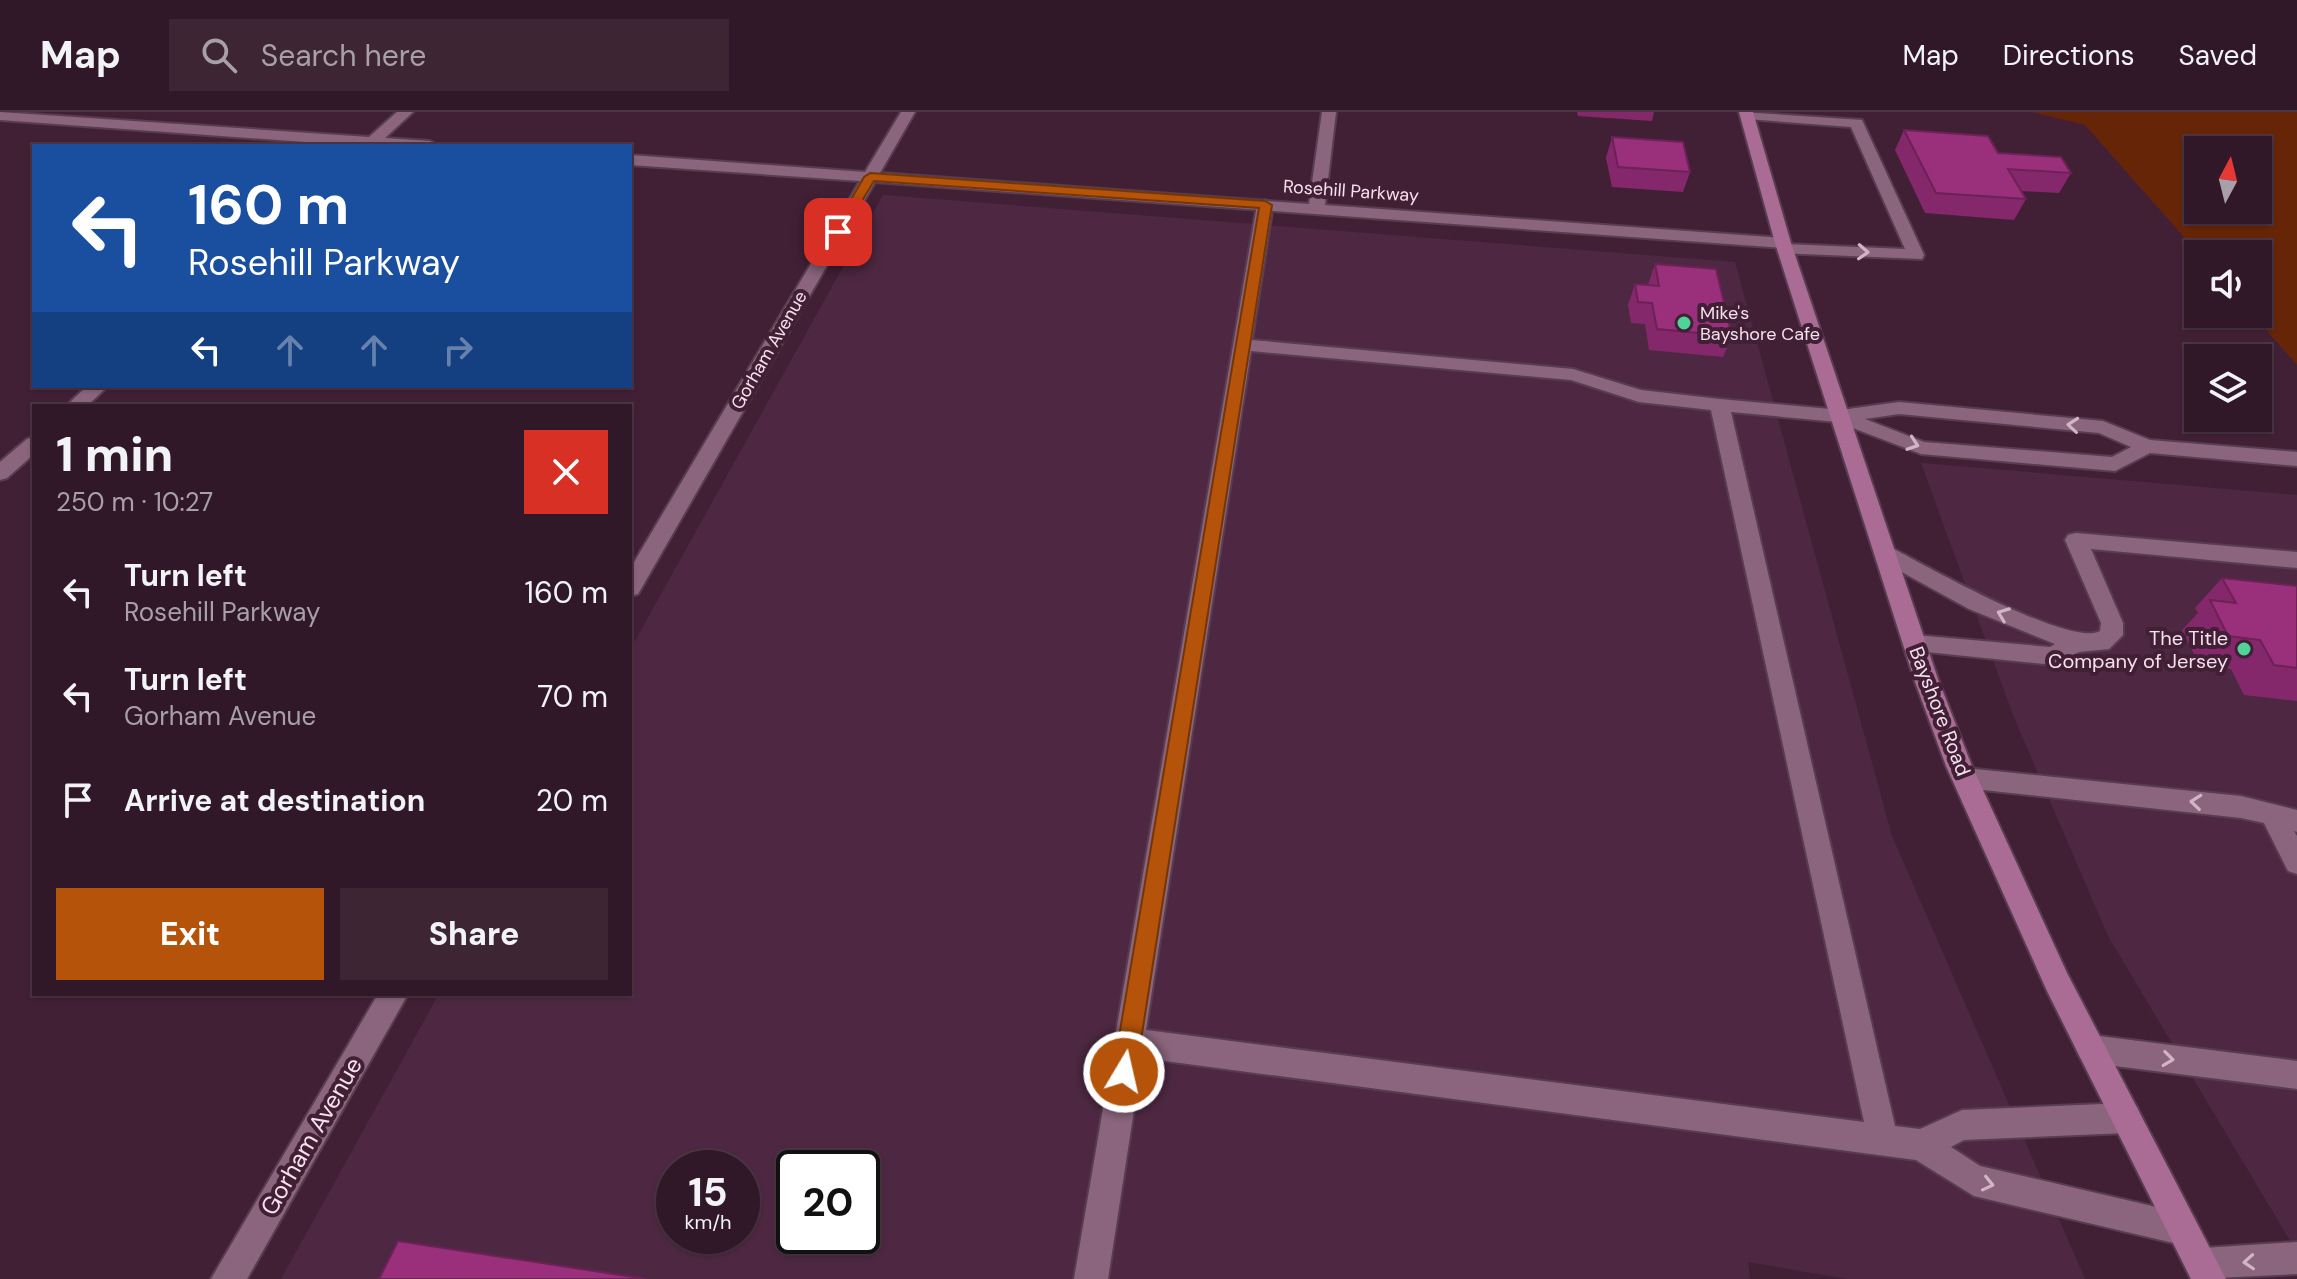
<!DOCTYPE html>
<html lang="en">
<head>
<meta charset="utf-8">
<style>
  :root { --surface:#311828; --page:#3d2534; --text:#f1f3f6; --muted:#a8a0a8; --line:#4c3745; --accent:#b45309 }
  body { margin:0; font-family:"DM Sans",sans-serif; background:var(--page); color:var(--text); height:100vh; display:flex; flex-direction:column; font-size:30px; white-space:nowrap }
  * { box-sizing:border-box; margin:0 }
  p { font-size:26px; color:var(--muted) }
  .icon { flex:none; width:44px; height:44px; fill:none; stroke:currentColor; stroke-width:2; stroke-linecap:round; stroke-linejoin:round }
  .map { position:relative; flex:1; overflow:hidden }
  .details { position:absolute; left:32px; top:292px; width:600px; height:592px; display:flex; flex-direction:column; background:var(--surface); border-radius:0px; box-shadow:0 2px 6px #0004,0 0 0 2px var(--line) }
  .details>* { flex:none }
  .banner { position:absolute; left:32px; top:32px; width:600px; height:244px; border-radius:0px; box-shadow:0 2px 6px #0004,0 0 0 2px var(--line); background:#1a4fa0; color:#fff; overflow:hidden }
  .needle { width:52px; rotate:7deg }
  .fabs { position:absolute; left:2184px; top:24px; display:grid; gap:16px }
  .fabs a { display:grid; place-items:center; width:88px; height:88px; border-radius:0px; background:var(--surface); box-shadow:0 2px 6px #0004,0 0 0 2px var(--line); font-size:40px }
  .speed { position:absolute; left:656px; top:1038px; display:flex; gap:16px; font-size:40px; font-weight:700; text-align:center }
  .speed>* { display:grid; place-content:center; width:104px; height:104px; border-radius:50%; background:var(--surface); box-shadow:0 2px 6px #0004,0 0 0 2px var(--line); line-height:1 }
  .speed small { font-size:20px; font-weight:400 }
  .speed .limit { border:4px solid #111; border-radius:12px; background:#fff; color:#111 }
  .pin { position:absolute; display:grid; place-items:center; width:68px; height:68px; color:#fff; margin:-34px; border-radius:16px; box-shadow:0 4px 12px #0006 }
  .me { position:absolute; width:88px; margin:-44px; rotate:9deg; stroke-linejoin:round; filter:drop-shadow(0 0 6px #0008) }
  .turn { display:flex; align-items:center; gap:28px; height:168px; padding:0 24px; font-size:36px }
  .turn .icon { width:104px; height:104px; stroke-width:2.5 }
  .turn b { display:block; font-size:56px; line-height:68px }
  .lanes { display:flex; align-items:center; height:76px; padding:0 24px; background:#0003; justify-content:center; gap:40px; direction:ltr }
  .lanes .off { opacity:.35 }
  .round { display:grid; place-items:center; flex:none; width:84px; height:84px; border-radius:0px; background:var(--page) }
  .overview { display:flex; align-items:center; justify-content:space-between; height:136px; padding:0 24px }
  h1 { font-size:48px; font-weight:800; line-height:60px }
  .action { display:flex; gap:16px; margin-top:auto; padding:16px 24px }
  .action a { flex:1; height:92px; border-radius:0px; background:var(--accent); color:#fff; font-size:32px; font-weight:800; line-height:92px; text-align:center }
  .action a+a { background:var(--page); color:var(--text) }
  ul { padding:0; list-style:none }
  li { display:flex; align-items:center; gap:24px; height:104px; padding:0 24px }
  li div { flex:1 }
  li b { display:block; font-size:30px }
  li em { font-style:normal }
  header { display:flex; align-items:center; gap:48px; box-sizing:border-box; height:112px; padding:0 40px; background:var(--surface); border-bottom:2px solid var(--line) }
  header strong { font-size:38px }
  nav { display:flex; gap:44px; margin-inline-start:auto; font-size:28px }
  .search { width:560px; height:72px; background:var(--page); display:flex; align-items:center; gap:20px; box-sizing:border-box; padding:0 28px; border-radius:0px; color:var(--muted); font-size:30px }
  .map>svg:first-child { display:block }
</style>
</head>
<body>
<header>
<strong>Map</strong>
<div class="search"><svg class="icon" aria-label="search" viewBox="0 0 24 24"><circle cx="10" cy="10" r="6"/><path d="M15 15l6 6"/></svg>Search here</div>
<nav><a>Map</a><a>Directions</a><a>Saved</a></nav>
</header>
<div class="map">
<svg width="2297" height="1167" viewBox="0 0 2297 1167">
  <rect width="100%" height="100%" fill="#412036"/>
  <!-- built -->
  <g fill="#4e2842" fill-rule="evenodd">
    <path d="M 883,83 L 1735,150 L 1892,724 L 2085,1167 L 1847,1167 L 1748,1150 L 1750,1167 L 281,1167 L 439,882 L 630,882 L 630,538 ZM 674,1056 L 742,1056 L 742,1124 L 674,1124 ZM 794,1056 L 862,1056 L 862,1124 L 794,1124 Z"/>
    <polygon points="1921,351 2297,383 2297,1140 2108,824 2013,603"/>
  </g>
  <!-- green -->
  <path fill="#672508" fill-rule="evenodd" d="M 2032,0 L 2297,0 L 2297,253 L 2252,202 L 2258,202 L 2258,142 L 2199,142 L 2085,13 ZM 2198,38 L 2258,38 L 2258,98 L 2198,98 Z"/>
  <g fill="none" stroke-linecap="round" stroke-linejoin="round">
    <defs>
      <g id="lane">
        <polygon points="1742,0 1862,8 1924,143 1922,147 1779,141 1777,137 1779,133 1785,132 1905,137 1851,15 1747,7 1742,6"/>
        <path d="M 1265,88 L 1273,93 L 1252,228 L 1573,257 L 1641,278 L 1720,287 L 1841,298 L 1899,290 L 2103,309 L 2150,328 L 2297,340 L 2297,354 L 2150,341 L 2115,359 L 1921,342 L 1837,310 L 1731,300 L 1895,1014 L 1920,1017 L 1962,998 L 2126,991 L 2137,995 L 2141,1006 L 2137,1017 L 2126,1021 L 1964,1028 L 1951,1035 L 1980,1054 L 2182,1101 L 2194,1105 L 2198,1117 L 2194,1129 L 2182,1133 L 1974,1084 L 1916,1048 L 1142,946 L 1108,1167 L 1074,1167 L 1257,93 ZM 1251,239 L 1571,268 L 1639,290 L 1711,298 L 1864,1010 L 1146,918 ZM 1899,302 L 2099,321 L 2131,335 L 2112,345 L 1924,330 L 1865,307 Z"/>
        <path d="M 2076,421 L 2297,440 L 2297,456 L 2091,437 L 2123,511 L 2123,523 L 2109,537 L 2079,540 L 2054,553 L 1907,538 L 1903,532 L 1907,526 L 1915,523 L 2050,535 L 2055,532 L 1969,497 L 1878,447 L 1875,442 L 1878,437 L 1894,437 C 1926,454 2071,536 2100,519 L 2101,511 L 2065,428 L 2068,423 Z"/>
        <polygon points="1965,656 2241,684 2297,698 2297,720 2294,719 2297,724 2297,762 2288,759 2264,711 2241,706 1965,676 1956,673 1952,666 1956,659"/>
        <polygon points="2091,923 2297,949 2297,977 2091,951 2081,947 2076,937 2081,927"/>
        <polygon points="2297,1130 2297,1162 2196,1167 2190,1165 2185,1153 2190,1141 2202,1136"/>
      </g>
      <g id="street">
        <polygon points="0,0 369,25 397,0 413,0 385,26 430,29 438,34 360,34 0,8"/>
        <polygon points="901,0 915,0 880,61 1309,92 1322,0 1336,0 1325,93 1783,126 1791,131 1783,136 875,70 638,482 630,484 630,457 860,69 630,53 630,43 865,60"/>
        <polygon points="87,274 108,274 87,294 66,294"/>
        <polygon points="34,325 34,342 7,366 0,368 0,350 27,327"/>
        <polygon points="378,882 408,882 247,1167 211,1167"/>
      </g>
      <polygon id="secondary" points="1739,0 1753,0 1791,131 1938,567 1972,654 2067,861 2226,1167 2191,1167 2047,879 1946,654 1914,567 1775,131"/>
    </defs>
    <!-- lane casing -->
    <use href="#lane" stroke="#583c4f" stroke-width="4"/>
    <!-- street casing -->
    <use href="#street" stroke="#583c4f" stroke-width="4"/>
    <!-- secondary casing -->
    <use href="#secondary" stroke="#583c4f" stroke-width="4"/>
    <!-- lane -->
    <use href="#lane" fill="#8b657d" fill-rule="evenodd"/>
    <!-- street -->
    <use href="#street" fill="#8b657d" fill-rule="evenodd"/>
    <!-- secondary -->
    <use href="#secondary" fill="#aa6c95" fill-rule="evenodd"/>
  </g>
  <!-- wall -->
  <g fill="#84286b">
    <polygon points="1577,0 1654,0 1652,9 1578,4"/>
    <polygon points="1904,18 1998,41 2071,61 2059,81 2021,79 2026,87 2014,108 1925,101 1895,38"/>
    <polygon points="1612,25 1690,60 1683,80 1612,75 1606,46"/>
    <polygon points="1655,152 1732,224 1723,245 1649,238 1645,212 1631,211 1628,193 1635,172 1648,173"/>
    <polygon points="2222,466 2297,474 2297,589 2244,583 2231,557 2200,554 2182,518 2198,501 2195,496"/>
  </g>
  <!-- building -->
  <g fill="#9a2f7c" stroke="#6c2157" stroke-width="2">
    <polygon points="1904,18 1988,24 1998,41 2061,45 2071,61 2008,57 2026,87 1936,81"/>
    <polygon points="1612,25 1683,30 1690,60 1618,55"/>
    <polygon points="1655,152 1716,157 1732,224 1657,217 1652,191 1638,190 1635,172 1659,174"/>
    <polygon points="2222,466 2297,474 2297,556 2274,553 2260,528 2228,524 2210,488 2236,491"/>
    <polygon points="398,1129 646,1167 379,1167"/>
  </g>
  <!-- one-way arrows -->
  <defs><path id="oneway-chevron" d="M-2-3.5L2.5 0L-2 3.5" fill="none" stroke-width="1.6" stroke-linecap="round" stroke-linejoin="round" transform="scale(2)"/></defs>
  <g stroke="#d1b5c6">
    <use href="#oneway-chevron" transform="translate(1863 140) rotate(3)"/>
    <use href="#oneway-chevron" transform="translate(2073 313) rotate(-175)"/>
    <use href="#oneway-chevron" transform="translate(1913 332) rotate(19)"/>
    <use href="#oneway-chevron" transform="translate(2003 502) rotate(-159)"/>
    <use href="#oneway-chevron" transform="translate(2196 690) rotate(-174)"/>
    <use href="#oneway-chevron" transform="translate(2168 947) rotate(7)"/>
    <use href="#oneway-chevron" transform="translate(1988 1072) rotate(13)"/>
    <use href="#oneway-chevron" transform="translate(2249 1150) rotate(176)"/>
  </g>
  <!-- route -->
  <polygon fill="#b45309" stroke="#753606" stroke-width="2" points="870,61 1265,89 1272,93 1136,960 1132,967 1124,971 1116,967 1113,960 1259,96 874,69 842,122 833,122 832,120 864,65"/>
  <!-- markers -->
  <g fill="#50d398" stroke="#412036" stroke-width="3">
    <circle cx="1684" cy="211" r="8"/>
    <circle cx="2244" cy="537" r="8"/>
  </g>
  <g text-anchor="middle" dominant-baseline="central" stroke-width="8" stroke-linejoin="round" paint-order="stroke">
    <!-- far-street labels -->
    <g font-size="18" fill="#f6e0ee" stroke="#412036">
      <text transform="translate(1351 79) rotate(4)">Rosehill Parkway</text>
      <text transform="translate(769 238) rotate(-60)">Gorham Avenue</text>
    </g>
    <!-- far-poi labels -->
    <g font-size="18" fill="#f6e0ee" stroke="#412036" text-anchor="start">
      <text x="1700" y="201">Mike's<tspan x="1700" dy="21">Bayshore Cafe</tspan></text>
    </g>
    <!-- poi labels -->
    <g font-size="20" fill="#f6e0ee" stroke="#412036" text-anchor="end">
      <text x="2228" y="526">The Title<tspan x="2228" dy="23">Company of Jersey</tspan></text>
    </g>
    <!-- street labels -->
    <g font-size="20" fill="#f6e0ee" stroke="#412036">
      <text transform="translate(1940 599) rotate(69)">Bayshore Road</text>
    </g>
    <!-- near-street labels -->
    <g font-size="24" fill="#f6e0ee" stroke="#412036">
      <text transform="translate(311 1024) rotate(-60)">Gorham Avenue</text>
    </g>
  </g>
</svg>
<div class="fabs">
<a><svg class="needle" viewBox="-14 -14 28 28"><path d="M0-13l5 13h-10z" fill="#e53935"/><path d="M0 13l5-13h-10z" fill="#a8a0a8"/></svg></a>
<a><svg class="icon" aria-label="sound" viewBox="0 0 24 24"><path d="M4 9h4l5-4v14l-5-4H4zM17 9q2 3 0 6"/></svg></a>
<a><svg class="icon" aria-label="layers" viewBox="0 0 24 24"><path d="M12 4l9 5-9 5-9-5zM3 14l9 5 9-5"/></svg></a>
</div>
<div class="speed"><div>15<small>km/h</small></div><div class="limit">20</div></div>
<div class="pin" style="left:838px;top:120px;background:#d93025"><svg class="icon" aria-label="arrive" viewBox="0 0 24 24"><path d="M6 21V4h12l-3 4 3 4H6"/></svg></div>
<svg class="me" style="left:1124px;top:960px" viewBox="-20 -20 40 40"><circle r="17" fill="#b45309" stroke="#fff" stroke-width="3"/><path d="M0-11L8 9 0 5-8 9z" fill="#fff"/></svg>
<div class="banner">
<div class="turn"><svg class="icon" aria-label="left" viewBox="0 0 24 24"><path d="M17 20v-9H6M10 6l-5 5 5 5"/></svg><div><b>160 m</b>Rosehill Parkway</div></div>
<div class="lanes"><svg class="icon" aria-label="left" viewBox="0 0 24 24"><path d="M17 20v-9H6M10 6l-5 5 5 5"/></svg><svg class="icon off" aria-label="ahead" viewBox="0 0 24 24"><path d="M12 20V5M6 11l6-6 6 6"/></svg><svg class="icon off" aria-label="ahead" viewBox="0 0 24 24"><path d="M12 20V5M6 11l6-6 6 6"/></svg><svg class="icon off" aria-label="right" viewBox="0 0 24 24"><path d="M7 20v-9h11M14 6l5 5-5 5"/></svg></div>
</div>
<section class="details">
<div class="overview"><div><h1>1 min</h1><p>250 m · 10:27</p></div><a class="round" style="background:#d93025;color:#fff"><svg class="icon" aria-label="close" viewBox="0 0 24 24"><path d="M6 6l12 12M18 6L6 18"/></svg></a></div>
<ul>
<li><svg class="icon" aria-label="left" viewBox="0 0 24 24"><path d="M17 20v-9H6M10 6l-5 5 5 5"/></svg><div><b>Turn left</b><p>Rosehill Parkway</p></div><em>160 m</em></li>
<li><svg class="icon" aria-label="left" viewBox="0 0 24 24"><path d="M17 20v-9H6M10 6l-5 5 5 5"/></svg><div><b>Turn left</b><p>Gorham Avenue</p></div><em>70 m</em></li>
<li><svg class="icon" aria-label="arrive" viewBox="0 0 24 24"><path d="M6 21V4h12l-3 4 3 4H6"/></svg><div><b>Arrive at destination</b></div><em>20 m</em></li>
</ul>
<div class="action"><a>Exit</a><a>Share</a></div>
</section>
</div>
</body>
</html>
